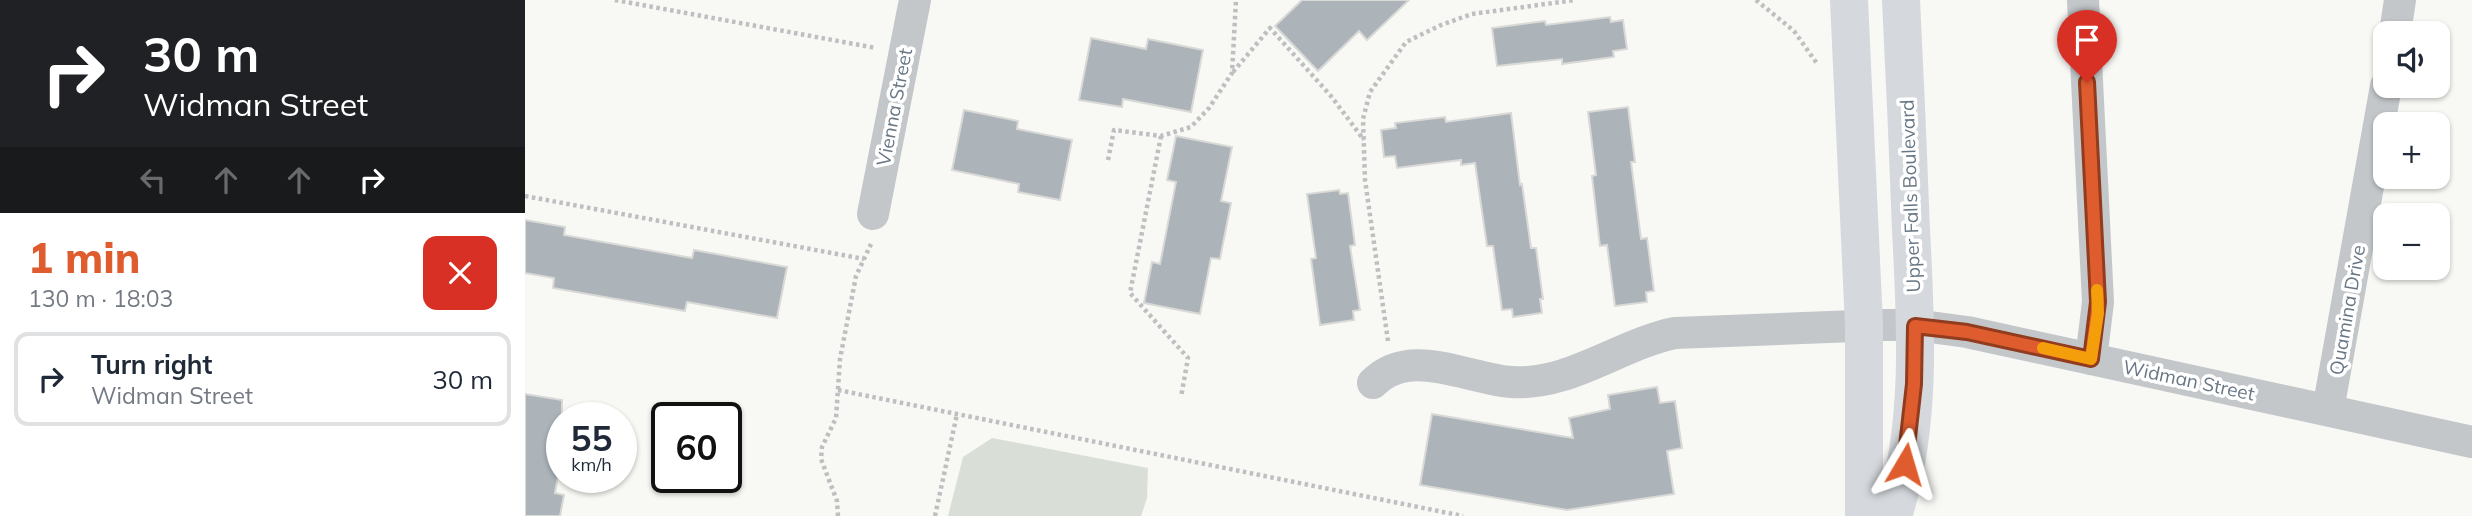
<!DOCTYPE html>
<html lang="en">
<head>
<meta charset="utf-8">
<style>
  :root { --surface:#fff; --page:#f2f2f3; --text:#1f2937; --muted:#747a83; --line:#e0e1e3; --accent:#df5c2e }
  body { margin:0; font-family:Mulish,sans-serif; background:var(--page); color:var(--text); height:100vh; display:flex; flex-direction:column; font-size:26px; white-space:nowrap }
  * { box-sizing:border-box; margin:0 }
  p { font-size:23px; color:var(--muted) }
  .icon { flex:none; width:38px; height:38px; fill:none; stroke:currentColor; stroke-width:2; stroke-linecap:round; stroke-linejoin:round }
  .map { position:relative; flex:1; overflow:hidden }
  .panel { display:flex; flex-direction:column; background:var(--surface); width:525px }
  .panel>* { flex:none }
  .hud { background:#202124; color:#fff; overflow:hidden }
  .tools { position:absolute; left:1848px; top:21px; display:grid; gap:14px }
  .tools a { display:grid; place-items:center; width:77px; height:77px; border-radius:14px; background:var(--surface); box-shadow:0 2px 5px #0004; font-size:35px }
  .speed { position:absolute; left:21px; top:402px; display:flex; gap:14px; font-size:35px; font-weight:700; text-align:center }
  .speed>* { display:grid; place-content:center; width:91px; height:91px; border-radius:50%; background:var(--surface); box-shadow:0 2px 5px #0004; line-height:1 }
  .speed small { font-size:18px; font-weight:400 }
  .speed .limit { border:4px solid #111; border-radius:10px; background:#fff; color:#111 }
  .pin { position:absolute; display:grid; place-items:center; width:60px; height:60px; color:#fff; margin:-72px -30px; border-radius:50% 50% 50% 0; rotate:-45deg; box-shadow:0 0 7px #0007 }
  .pin .icon { rotate:45deg }
  .me { position:absolute; width:77px; margin:-38px; rotate:7deg; stroke-linejoin:round; filter:drop-shadow(0 0 5px #0008) }
  .turn { display:flex; align-items:center; gap:24px; height:147px; padding:0 28px; font-size:32px }
  .turn .icon { width:91px; height:91px; stroke-width:2.5 }
  .turn b { display:block; font-size:49px; line-height:60px }
  .lanes { display:flex; align-items:center; height:66px; padding:0 28px; background:#0003; justify-content:center; gap:35px; direction:ltr }
  .lanes .off { opacity:.35 }
  .round { display:grid; place-items:center; flex:none; width:74px; height:74px; border-radius:14px; background:var(--page) }
  .summary { display:flex; align-items:center; justify-content:space-between; height:119px; padding:0 28px }
  h1 { font-size:42px; font-weight:800; line-height:52px; color:var(--accent) }
  ul { padding:0; list-style:none }
  li { display:flex; align-items:center; gap:21px; height:94px; margin:0 14px 10px; padding:0 14px; border:4px solid var(--line); border-radius:14px }
  li div { flex:1 }
  li b { display:block; font-size:26px }
  li em { font-style:normal }
  main { display:flex; flex:1; min-height:0 }
  .map>svg:first-child { display:block }
</style>
</head>
<body>
<main>
<section class="panel">
<div class="hud">
<div class="turn"><svg class="icon" aria-label="right" viewBox="0 0 24 24"><path d="M7 20v-9h11M14 6l5 5-5 5"/></svg><div><b>30 m</b>Widman Street</div></div>
<div class="lanes"><svg class="icon off" aria-label="left" viewBox="0 0 24 24"><path d="M17 20v-9H6M10 6l-5 5 5 5"/></svg><svg class="icon off" aria-label="ahead" viewBox="0 0 24 24"><path d="M12 20V5M6 11l6-6 6 6"/></svg><svg class="icon off" aria-label="ahead" viewBox="0 0 24 24"><path d="M12 20V5M6 11l6-6 6 6"/></svg><svg class="icon" aria-label="right" viewBox="0 0 24 24"><path d="M7 20v-9h11M14 6l5 5-5 5"/></svg></div>
</div>
<div class="summary"><div><h1>1 min</h1><p>130 m · 18:03</p></div><a class="round" style="background:#d93025;color:#fff"><svg class="icon" aria-label="close" viewBox="0 0 24 24"><path d="M6 6l12 12M18 6L6 18"/></svg></a></div>
<ul>
<li><svg class="icon" aria-label="right" viewBox="0 0 24 24"><path d="M7 20v-9h11M14 6l5 5-5 5"/></svg><div><b>Turn right</b><p>Widman Street</p></div><em>30 m</em></li>
</ul>
</section>
<div class="map">
<svg width="1947" height="516" viewBox="0 0 1947 516">
  <rect width="100%" height="100%" fill="#f8f8f5"/>
  <!-- green -->
  <polygon fill="#d9dfd6" points="467,438 623,468 622,498 616,516 423,516 438,457"/>
  <!-- building -->
  <g fill="#acb3b9" stroke="#d9d9d7" stroke-width="2">
    <polygon points="777,0 884,0 842,40 834,31 793,71 750,26"/>
    <polygon points="1085,17 1086,22 1098,20 1102,49 1088,51 1089,57 1037,64 1037,59 972,66 967,28 1020,21 1021,25"/>
    <polygon points="566,38 621,49 623,39 678,50 666,112 598,99 597,107 554,100"/>
    <polygon points="1103,107 1110,162 1106,162 1116,239 1122,238 1129,291 1121,292 1122,302 1090,306 1082,245 1075,246 1067,176 1071,175 1063,112"/>
    <polygon points="439,110 493,121 492,129 547,140 535,200 493,192 494,184 427,170"/>
    <polygon points="986,113 995,185 997,184 1006,248 1011,248 1018,299 1015,299 1017,313 988,317 987,309 977,310 968,246 962,246 950,163 936,165 936,160 872,168 870,156 859,157 856,130 871,128 870,123 920,117 921,122"/>
    <polygon points="651,136 707,147 696,201 706,203 695,259 686,258 675,314 619,303 627,262 635,264 651,182 642,180"/>
    <polygon points="814,190 815,194 823,193 830,245 825,246 835,310 828,311 829,320 795,325 786,259 791,258 782,194"/>
    <polygon points="0,220 40,227 39,235 167,258 169,250 262,267 252,318 162,302 160,311 28,288 29,278 0,273"/>
    <polygon points="1132,387 1135,403 1150,401 1157,448 1142,451 1149,494 1042,510 895,485 907,414 1048,438 1044,418 1085,409 1083,395"/>
    <polygon points="0,394 37,400 37,454 30,493 39,495 35,516 0,516"/>
  </g>
  <g fill="none" stroke-linecap="round" stroke-linejoin="round">
    <!-- path -->
    <g stroke="#bdbfc1" stroke-width="4.5" stroke-dasharray="3.5 3.5" stroke-linecap="butt">
      <polyline points="90,0 351,48"/>
      <polyline points="1231,0 1269,31 1293,65"/>
      <polyline points="708,72 745,28 806,96 839,140"/>
      <polyline points="636,136 605,293 663,358 656,397"/>
      <polyline points="583,160 589,130 636,136 666,127 684,108 707,73 711,0"/>
      <polyline points="0,196 339,259"/>
      <polyline points="863,341 840,180 838,119 845,92 881,42 916,25 947,14 1050,0"/>
      <polyline points="313,390 938,516"/>
      <polyline points="313,516 312,501 296,459 297,447 311,418 315,359 331,276 346,244"/>
      <polyline points="410,516 432,414"/>
    </g>
    <!-- minor -->
    <g stroke="#c3c7ca" stroke-width="32">
      <polyline points="1558,0 1573,302 1566,359"/>
      <polyline points="1870,33 1875,0"/>
      <polyline points="348,214 390,0"/>
      <path d="M 848,383 C 885,345 942,379 987,382 C 1045,386 1095,344 1150,333 L 1355,325 L 1390,325 L 1442,332 L 1947,442"/>
      <polyline points="1803,410 1861,86"/>
    </g>
    <!-- major -->
    <g stroke="#d5d9dd" stroke-width="38">
      <polyline points="1324,0 1339,325 1339,516"/>
      <path d="M 1368,516 C 1397,425 1391,324 1386,230 C 1383,153 1380,77 1376,0"/>
    </g>
  </g>
  <g fill="none" stroke-linecap="round" stroke-linejoin="round">
    <defs>
      <polyline id="route" points="1380,464 1389,384 1390,326 1442,332 1566,359 1573,302 1562,82"/>
    </defs>
    <!-- route casing -->
    <use href="#route" stroke="#913c1e" stroke-width="18"/>
    <!-- route -->
    <use href="#route" stroke="#df5c2e" stroke-width="12"/>
    <!-- slow -->
    <polyline stroke="#f59e0b" stroke-width="12" points="1518,348 1566,359 1573,313 1572,290"/>
  </g>
  <g text-anchor="middle" dominant-baseline="central" stroke-width="7" stroke-linejoin="round" paint-order="stroke">
    <!-- street labels -->
    <g font-size="19" fill="#687785" stroke="#fff">
      <text transform="translate(369 107) rotate(-79)">Vienna Street</text>
      <text transform="translate(1385 196) rotate(-92)">Upper Falls Boulevard</text>
      <text transform="translate(1822 310) rotate(-80)">Quamina Drive</text>
      <text transform="translate(1664 380) rotate(12)">Widman Street</text>
    </g>
  </g>
</svg>
<div class="tools">
<a><svg class="icon" aria-label="sound" viewBox="0 0 24 24"><path d="M4 9h4l5-4v14l-5-4H4zM17 9q2 3 0 6"/></svg></a>
<a>+</a>
<a>−</a>
</div>
<div class="speed"><div>55<small>km/h</small></div><div class="limit">60</div></div>
<div class="pin" style="left:1562px;top:82px;background:#d93025"><svg class="icon" aria-label="arrive" viewBox="0 0 24 24"><path d="M6 21V4h12l-3 4 3 4H6"/></svg></div>
<svg class="me" style="left:1380px;top:464px" viewBox="-20 -20 40 40"><path d="M0-17L14 15 0 8-14 15z" fill="#df5c2e" stroke="#fff" stroke-width="4"/></svg>
</div>
</main>
</body>
</html>
